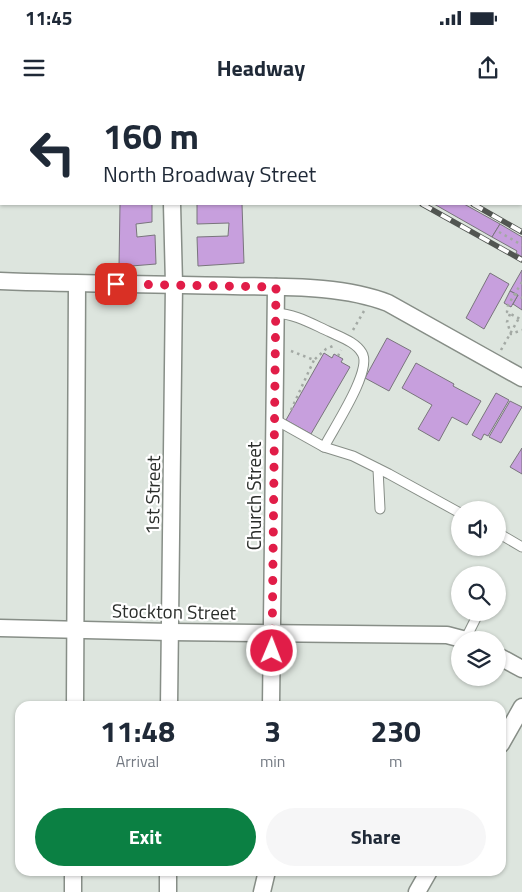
<!DOCTYPE html>
<html lang="en">
<head>
<meta charset="utf-8">
<style>
  :root { --surface:#fff; --page:#f6f6f7; --text:#1f2937; --muted:#747a83; --accent:#0b8043 }
  body { margin:0; font-family:"Titillium Web",sans-serif; background:var(--page); color:var(--text); height:100vh; display:flex; flex-direction:column; font-size:19px; white-space:nowrap }
  * { box-sizing:border-box; margin:0 }
  p { font-size:16px; color:var(--muted) }
  .icon { flex:none; width:28px; height:28px; fill:none; stroke:currentColor; stroke-width:2; stroke-linecap:round; stroke-linejoin:round }
  .map { position:relative; flex:1; overflow:hidden }
  .details { position:absolute; left:15px; top:601px; width:491px; height:175px; display:flex; flex-direction:column; background:var(--surface); border-radius:15px; box-shadow:0 1px 4px #0004 }
  .details>* { flex:none }
  .top-card { position:absolute; left:0px; top:0px; width:522px; height:105px; box-shadow:0 1px 4px #0004; background:#fff; color:var(--text); overflow:hidden }
  .fabs { position:absolute; left:451px; top:401px; display:grid; gap:10px }
  .fabs a { display:grid; place-items:center; width:55px; height:55px; border-radius:50%; background:var(--surface); box-shadow:0 1px 4px #0004; font-size:25px }
  .pin { position:absolute; display:grid; place-items:center; width:42px; height:42px; color:#fff; margin:-21px; border-radius:10px; box-shadow:0 2px 8px #0006 }
  .me { position:absolute; width:55px; margin:-28px; rotate:1deg; stroke-linejoin:round; filter:drop-shadow(0 0 4px #0008) }
  .turn { display:flex; align-items:center; gap:18px; height:105px; padding:0 20px; font-size:22px }
  .turn .icon { width:65px; height:65px; stroke-width:2.5 }
  .turn b { display:block; font-size:35px; line-height:42px }
  .eta { display:flex; justify-content:space-evenly; align-items:center; height:85px; text-align:center }
  .eta b { font-size:30px; font-weight:700; line-height:35px }
  .button { display:flex; gap:10px; margin-top:auto; padding:10px 20px }
  .button a { flex:1; height:58px; border-radius:30px; background:var(--accent); color:#fff; font-size:20px; font-weight:700; line-height:58px; text-align:center }
  .button a+a { background:var(--page); color:var(--text) }
  .status { display:flex; justify-content:space-between; align-items:center; height:35px; padding:0 25px; background:var(--surface); direction:ltr }
  .status svg { height:14px; fill:currentColor }
  header { display:flex; justify-content:space-between; align-items:center; height:65px; padding:0 20px; background:var(--surface); font-size:22px; font-weight:700 }
  .map>svg:first-child { display:block }
</style>
</head>
<body>
<div class="status"><b>11:45</b><svg viewBox="0 0 49 12"><path d="M0 12V9h3v3zM5 12V6h3v6zM10 12V3h3v9zM15 12V0h3v12zM26 1h20v11H26zM47 4h2v5h-2z"/></svg></div>
<header><svg class="icon" aria-label="menu" viewBox="0 0 24 24"><path d="M4 6h16M4 12h16M4 18h16"/></svg>Headway<svg class="icon" aria-label="share" viewBox="0 0 24 24"><path d="M12 15V3M7 8l5-5 5 5M5 13v7h14v-7"/></svg></header>
<div class="map">
<svg width="522" height="792" viewBox="0 0 522 792">
  <rect width="100%" height="100%" fill="#dde5de"/>
  <!-- building -->
  <g fill="#c79fdd" stroke="#79757c">
    <polygon points="108,0 142,0 108,1"/>
    <polygon points="120,104 152,104 152,122 136,124 137,137 155,135 156,164 119,167"/>
    <polygon points="197,104 242,104 244,163 198,166 197,137 228,136 229,123 197,124"/>
    <polygon points="434,104 464,104 500,124 492,137"/>
    <polygon points="500,124 522,137 522,157 516,153 517,151 492,137"/>
    <polygon points="522,170 522,210 513,204 518,195 510,191"/>
    <polygon points="490,173 509,184 484,229 466,218"/>
    <polygon points="510,191 518,195 511,207 504,203"/>
    <polygon points="387,238 411,251 389,291 365,278"/>
    <polygon points="324,253 332,258 334,254 343,259 341,262 350,267 311,334 286,320"/>
    <polygon points="416,263 454,284 453,286 481,301 467,325 452,317 439,341 418,329 432,305 402,288"/>
    <polygon points="496,293 509,300 488,336 484,334 481,340 472,335"/>
    <polygon points="510,301 522,307 501,343 489,337"/>
    <polygon points="522,348 522,374 510,367"/>
  </g>
  <g fill="none" stroke-linecap="round" stroke-linejoin="round">
    <defs>
      <g id="service">
        <polyline points="159,0 162,1"/>
        <polyline points="348,0 350,1"/>
        <polyline points="376,0 378,1"/>
        <polyline points="102,1 102,0"/>
        <polyline points="521,90 522,90"/>
        <path d="M 275,213 C 296,214 312,224 330,232 C 340,237 356,242 362,253 C 373,270 333,329 324,347"/>
        <polyline points="274,319 324,347 353,356 389,374 460,413"/>
        <polyline points="378,369 380,409"/>
        <polyline points="498,433 522,447"/>
        <polyline points="465,540 479,512"/>
      </g>
      <g id="minor">
        <path d="M 0,181 C 78,184 155,184 233,186 C 282,187 342,185 388,203 L 522,278"/>
        <polyline points="0,528 170,532 447,535 466,540"/>
        <polyline points="498,556 522,569"/>
        <polyline points="75,606 77,184"/>
        <polyline points="169,606 174,184 172,104"/>
        <polyline points="271,606 276,187"/>
        <polyline points="501,644 522,607"/>
        <polyline points="73,792 73,771"/>
        <polyline points="168,792 168,771"/>
        <polyline points="262,792 267,771"/>
        <polyline points="417,792 429,771"/>
      </g>
    </defs>
    <!-- service casing -->
    <use href="#service" stroke="#878e87" stroke-width="11"/>
    <!-- minor casing -->
    <use href="#minor" stroke="#878e87" stroke-width="19"/>
    <!-- path -->
    <g stroke="#a3a9a4" stroke-width="2.5" stroke-dasharray="2.5 4" stroke-linecap="butt">
      <polyline points="392,1 393,0"/>
      <polyline points="499,132 522,145"/>
      <polyline points="522,182 508,205 507,212 522,220"/>
      <polyline points="515,194 522,198"/>
      <polyline points="510,214 507,222 511,234 522,230"/>
      <polyline points="353,230 364,211"/>
      <polyline points="501,250 519,218"/>
      <polyline points="291,251 314,260 326,249 333,246"/>
      <polyline points="338,256 341,250"/>
      <polyline points="291,310 314,260"/>
    </g>
    <!-- service -->
    <use href="#service" stroke="#fff" stroke-width="9"/>
    <!-- minor -->
    <use href="#minor" stroke="#fff" stroke-width="16"/>
    <defs>
      <g id="rail">
        <polyline points="241,0 243,1"/>
        <polyline points="292,0 294,1"/>
        <polyline points="422,104 522,160"/>
        <polyline points="473,104 522,132"/>
      </g>
    </defs>
    <!-- rail casing -->
    <use href="#rail" stroke="#515551" stroke-width="5.5"/>
    <!-- rail -->
    <use href="#rail" stroke="#fff" stroke-width="4" stroke-dasharray="11" stroke-linecap="butt"/>
  </g>
  <g fill="none" stroke-linecap="round" stroke-linejoin="round">
    <!-- route -->
    <polyline stroke="#e11d48" stroke-width="9" stroke-dasharray="0 16.2" points="116,184 276,187 272,551"/>
  </g>
  <g text-anchor="middle" dominant-baseline="central" stroke-width="4.5" stroke-linejoin="round" paint-order="stroke">
    <!-- street labels -->
    <g font-size="19" fill="#2a2d2a" stroke="#fff">
      <text transform="translate(152 395) rotate(-89)">1st Street</text>
      <text transform="translate(253 396) rotate(-90)">Church Street</text>
      <text transform="translate(174 511) rotate(1)">Stockton Street</text>
    </g>
  </g>
</svg>
<div class="fabs">
<a><svg class="icon" aria-label="sound" viewBox="0 0 24 24"><path d="M4 9h4l5-4v14l-5-4H4zM17 9q2 3 0 6"/></svg></a>
<a><svg class="icon" aria-label="search" viewBox="0 0 24 24"><circle cx="10" cy="10" r="6"/><path d="M15 15l6 6"/></svg></a>
<a><svg class="icon" aria-label="layers" viewBox="0 0 24 24"><path d="M12 4l9 5-9 5-9-5zM3 14l9 5 9-5"/></svg></a>
</div>
<div class="pin" style="left:116px;top:184px;background:#d93025"><svg class="icon" aria-label="arrive" viewBox="0 0 24 24"><path d="M6 21V4h12l-3 4 3 4H6"/></svg></div>
<svg class="me" style="left:272px;top:551px" viewBox="-20 -20 40 40"><circle r="17" fill="#e11d48" stroke="#fff" stroke-width="3"/><path d="M0-11L8 9 0 5-8 9z" fill="#fff"/></svg>
<div class="top-card">
<div class="turn"><svg class="icon" aria-label="left" viewBox="0 0 24 24"><path d="M17 20v-9H6M10 6l-5 5 5 5"/></svg><div><b>160 m</b>North Broadway Street</div></div>
</div>
<section class="details">
<div class="eta">
<div><b>11:48</b><p>Arrival</p></div>
<div><b>3</b><p>min</p></div>
<div><b>230</b><p>m</p></div>
</div>
<div class="button"><a>Exit</a><a>Share</a></div>
</section>
</div>
</body>
</html>
